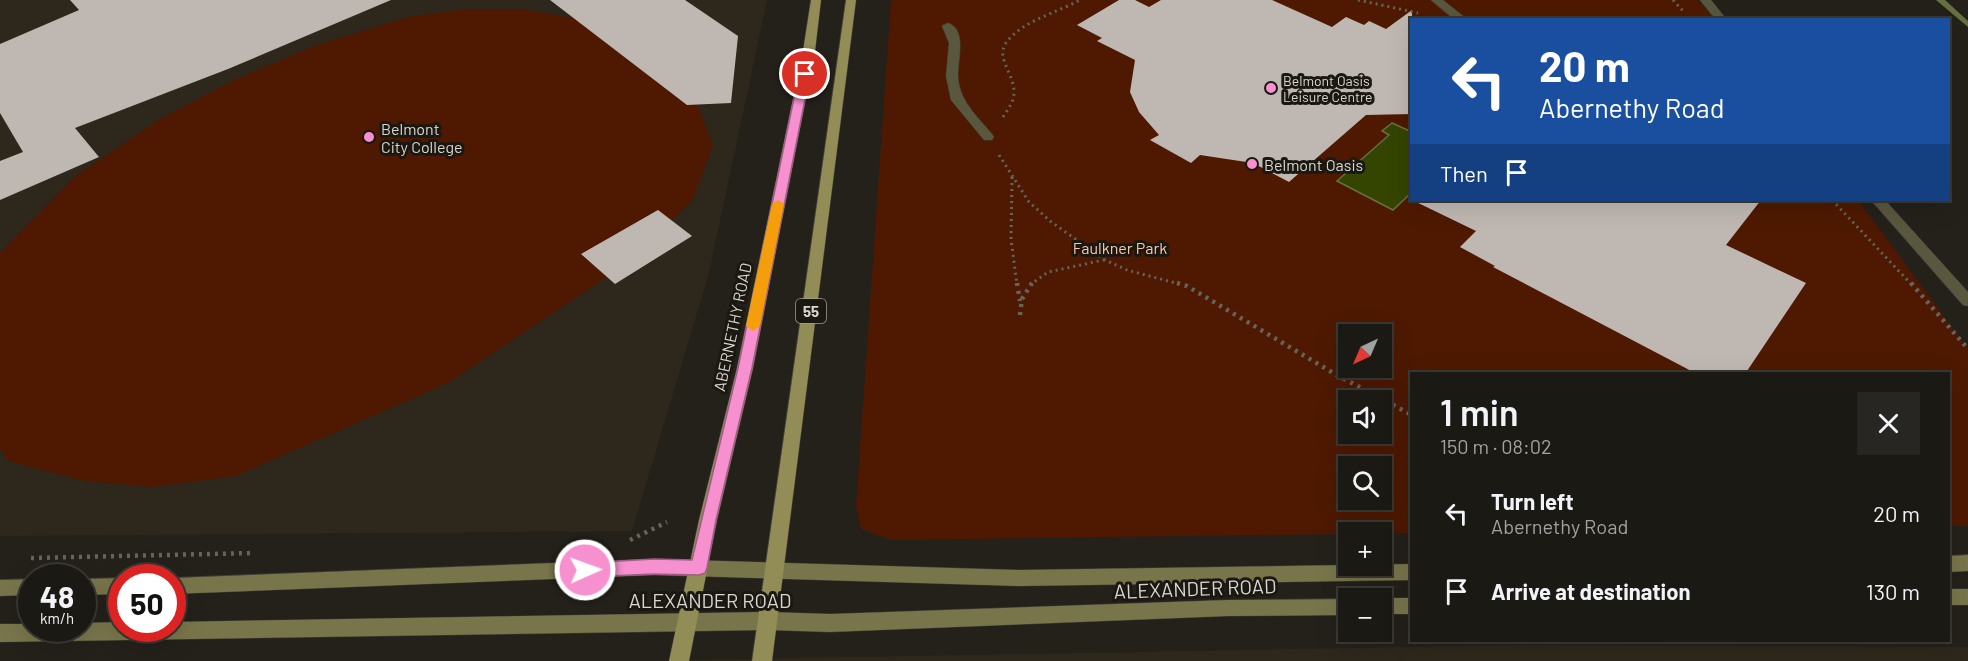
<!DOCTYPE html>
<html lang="en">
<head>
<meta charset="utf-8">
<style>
  :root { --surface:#1b1914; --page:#282622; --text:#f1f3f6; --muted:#a0a0a0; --line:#393834 }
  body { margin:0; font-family:Barlow,sans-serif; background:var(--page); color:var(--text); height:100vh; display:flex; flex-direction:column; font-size:22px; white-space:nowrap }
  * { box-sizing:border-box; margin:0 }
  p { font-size:20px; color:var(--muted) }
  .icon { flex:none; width:33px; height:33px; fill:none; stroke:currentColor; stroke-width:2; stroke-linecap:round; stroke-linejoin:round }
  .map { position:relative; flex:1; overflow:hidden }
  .drawer { position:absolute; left:1410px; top:372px; width:540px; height:270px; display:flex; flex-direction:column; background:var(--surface); border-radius:0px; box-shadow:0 6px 24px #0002,0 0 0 2px var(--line) }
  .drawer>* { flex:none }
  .banner { position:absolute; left:1410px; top:18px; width:540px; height:183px; border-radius:0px; box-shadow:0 6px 24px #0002,0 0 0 2px var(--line); background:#1a4fa0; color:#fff; overflow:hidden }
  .needle { width:39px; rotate:224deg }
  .tools { position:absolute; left:1338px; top:324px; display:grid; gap:12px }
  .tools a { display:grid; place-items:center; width:54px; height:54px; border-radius:0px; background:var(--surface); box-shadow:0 6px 24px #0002,0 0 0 2px var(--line); font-size:30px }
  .speed { position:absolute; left:18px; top:564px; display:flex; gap:12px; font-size:30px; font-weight:700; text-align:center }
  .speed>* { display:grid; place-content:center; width:78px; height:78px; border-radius:50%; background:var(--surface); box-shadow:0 6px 24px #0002,0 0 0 2px var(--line); line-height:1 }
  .speed small { font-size:15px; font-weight:400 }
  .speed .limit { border:9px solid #d22; background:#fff; color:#111 }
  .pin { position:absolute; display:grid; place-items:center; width:51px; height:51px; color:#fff; margin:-26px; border:3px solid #fff; border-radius:50%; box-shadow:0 2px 6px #0007 }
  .me { position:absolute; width:66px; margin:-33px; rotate:88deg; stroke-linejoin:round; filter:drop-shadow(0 0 4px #0008) }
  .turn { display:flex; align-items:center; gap:21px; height:126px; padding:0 30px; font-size:27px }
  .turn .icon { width:78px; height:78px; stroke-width:2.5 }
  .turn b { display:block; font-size:42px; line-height:51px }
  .then { display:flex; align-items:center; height:57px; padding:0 30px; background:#0003; gap:12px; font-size:22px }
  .round { display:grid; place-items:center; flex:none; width:63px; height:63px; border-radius:0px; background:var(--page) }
  .overview { display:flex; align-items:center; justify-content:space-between; height:102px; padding:0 30px }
  h1 { font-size:36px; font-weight:600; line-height:45px }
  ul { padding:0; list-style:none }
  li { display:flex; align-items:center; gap:18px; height:78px; padding:0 30px }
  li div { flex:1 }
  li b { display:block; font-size:22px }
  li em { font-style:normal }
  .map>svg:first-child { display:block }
</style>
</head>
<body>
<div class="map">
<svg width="1968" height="661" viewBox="0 0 1968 661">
  <rect width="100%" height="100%" fill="#24211b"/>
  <!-- built -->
  <g fill="#2e271c">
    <polygon points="0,0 767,0 709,273 632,531 0,536"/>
    <polygon points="1519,645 1968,647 1968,661 638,661"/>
  </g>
  <!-- green -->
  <g fill="#4e1900" fill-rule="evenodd">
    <path d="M 891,0 L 1697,0 L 1715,19 L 1412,20 L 1412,200 L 1858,200 L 1968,349 L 1968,526 L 1949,526 L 1948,374 L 1412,374 L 1411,533 L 891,540 L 861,529 L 856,506 ZM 1348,334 L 1382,334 L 1382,368 L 1348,368 ZM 1348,400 L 1382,400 L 1382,434 L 1348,434 ZM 1348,466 L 1382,466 L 1382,500 L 1348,500 Z"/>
    <polygon points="466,9 522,9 584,20 693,93 713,145 692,201 628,263 448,383 236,476 152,487 85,481 8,461 0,448 0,253 73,178 158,120 238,78 314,46 408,17"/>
  </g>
  <!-- water -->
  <polygon fill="#344501" stroke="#667040" stroke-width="1.5" points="1392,123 1412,132 1411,193 1393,210 1337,181 1389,135 1382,131"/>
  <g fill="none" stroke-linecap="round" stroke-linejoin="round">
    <!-- stream -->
    <polygon fill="#667040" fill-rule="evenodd" points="1936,0 1945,0 1968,21 1968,27"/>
  </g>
  <!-- building -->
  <g fill="#bfb8b2">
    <polygon points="70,0 391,0 228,69 75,128 99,157 0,200 0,161 23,152 0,113 0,44 79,10"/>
    <polygon points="550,0 685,0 738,36 731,103 687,105"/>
    <polygon points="1119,0 1135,0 1149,7 1161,0 1272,0 1332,27 1346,17 1364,25 1369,21 1386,29 1412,10 1412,114 1366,115 1289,182 1253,163 1200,155 1191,163 1150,140 1159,135 1139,112 1130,92 1135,60 1097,41 1102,38 1077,25"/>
    <polygon points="1412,200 1761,200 1726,245 1806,283 1745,374 1697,374 1493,267 1495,266 1460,247 1476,231"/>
    <polygon points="658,210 692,236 615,284 581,254"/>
  </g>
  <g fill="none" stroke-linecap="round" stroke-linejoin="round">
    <defs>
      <g id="lane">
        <polygon points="1431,0 1443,0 1468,20 1455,20"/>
        <path d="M 948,23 C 967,29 958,60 958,74 C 958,100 977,116 992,134 L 994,137 L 992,140 L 984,140 L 951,100 L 946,76 L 949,43 L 942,26 Z"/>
      </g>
      <g id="street">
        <polygon points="1700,0 1711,0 1727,20 1716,20"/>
        <polygon points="1871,200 1885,200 1968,292 1968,306 1963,305"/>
      </g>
      <g id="secondary">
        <polygon points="1968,555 1968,571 1948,572 1948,556"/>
        <polygon points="654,559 1020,570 1412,564 1412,580 1020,586 654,575 172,594 172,578"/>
        <polygon points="122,578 122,594 82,595 82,579"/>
        <polygon points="32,579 32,595 0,596 0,580"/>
        <rect x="1948" y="589" width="20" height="16"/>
        <polygon points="1380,598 1412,598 1412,614 1382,614 1382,598"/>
        <polygon points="1348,599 1348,615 1228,616 830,632 768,630 0,642 0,624 32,624 32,628 82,628 82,623 122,622 122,628 172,628 172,622 768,612 830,614 1228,600"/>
      </g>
      <g id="primary">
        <polygon points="811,0 821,0 815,51 753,368 717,520 689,661 669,661 699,520 737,368 803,51"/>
        <polygon points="846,0 856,0 772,661 752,661"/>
      </g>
    </defs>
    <!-- lane casing -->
    <use href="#lane" stroke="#413e38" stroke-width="1"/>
    <!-- street casing -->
    <use href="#street" stroke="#413e38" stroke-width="1"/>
    <!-- secondary casing -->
    <use href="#secondary" stroke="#413e38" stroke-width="1"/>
    <!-- primary casing -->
    <use href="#primary" stroke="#413e38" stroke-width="1"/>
    <!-- path-far1 -->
    <g stroke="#67645e" stroke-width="3" stroke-dasharray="2 4" stroke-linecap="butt">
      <polyline points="1358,0 1418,13"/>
      <polyline points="1673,0 1683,11"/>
      <path d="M 1003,117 C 1008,109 1014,102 1014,92 C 1014,71 991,55 1011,37 C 1029,19 1058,12 1080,0"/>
      <polyline points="999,155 1029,202 1050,221 1105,260 1127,270 1183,285"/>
      <polyline points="1012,177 1011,239 1017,285"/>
      <polyline points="1832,200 1912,285"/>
      <polyline points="1030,285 1048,272 1104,260"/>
    </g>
    <!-- path -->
    <g stroke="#67645e" stroke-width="4.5" stroke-dasharray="3 5" stroke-linecap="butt">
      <polyline points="1017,283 1020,301"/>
      <polyline points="1177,283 1187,286 1335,374 1412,415"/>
      <polyline points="1911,283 1968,349"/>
      <polyline points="1020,315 1022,299 1032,283"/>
      <polyline points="630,540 667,522"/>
      <polyline points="31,558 254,553"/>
    </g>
    <!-- lane -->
    <use href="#lane" fill="#59573d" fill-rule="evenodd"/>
    <!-- street -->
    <use href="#street" fill="#59573d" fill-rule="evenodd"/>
    <!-- secondary -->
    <use href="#secondary" fill="#79754b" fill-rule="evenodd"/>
    <!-- primary -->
    <use href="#primary" fill="#928c56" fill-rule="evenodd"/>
  </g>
  <!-- route -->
  <polygon fill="#f690cf" stroke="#a05e87" stroke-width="1.5" points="805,70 810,74 752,368 716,520 707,568 705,573 699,575 654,574 585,577 579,575 577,570 579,565 585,563 654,559 692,560 738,368 799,74"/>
  <!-- slow -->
  <polygon fill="#f59e0b" points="778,200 784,204 760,326 753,331 746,326 772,204"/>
  <!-- markers -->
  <g fill="#f690cf" stroke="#1b1812" stroke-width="2">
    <circle cx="1271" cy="88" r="6"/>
    <circle cx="369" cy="137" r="6"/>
    <circle cx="1252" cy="164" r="6"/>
  </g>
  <g text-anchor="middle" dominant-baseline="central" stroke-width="6" stroke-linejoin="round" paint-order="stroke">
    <!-- far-poi labels -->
    <g font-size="14" fill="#d9d6d2" stroke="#1b1812" text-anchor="start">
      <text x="1283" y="80">Belmont Oasis<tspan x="1283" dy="16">Leisure Centre</tspan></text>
    </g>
    <!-- shield labels -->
    <rect fill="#1b1812" stroke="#a09d98" stroke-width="1.5" x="796" y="299" width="30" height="24" rx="4.5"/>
    <g font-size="15" font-weight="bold" fill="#d9d6d2">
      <text x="811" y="311">55</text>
    </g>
    <!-- poi labels -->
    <g font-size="16" fill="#d9d6d2" stroke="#1b1812" text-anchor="start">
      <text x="381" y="128">Belmont<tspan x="381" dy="18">City College</tspan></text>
      <text x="1264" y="164">Belmont Oasis</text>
    </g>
    <!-- park labels -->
    <g font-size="16" fill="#fcc5ae" stroke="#1b1812">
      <text x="1120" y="247">Faulkner Park</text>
    </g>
    <!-- street labels -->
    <g font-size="16" fill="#d9d6d2" stroke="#1b1812">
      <text transform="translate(732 327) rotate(-78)">ABERNETHY ROAD</text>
    </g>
    <!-- near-street labels -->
    <g font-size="20" fill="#d9d6d2" stroke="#1b1812">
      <text transform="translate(1195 588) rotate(-2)">ALEXANDER ROAD</text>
      <text x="710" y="600">ALEXANDER ROAD</text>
    </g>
  </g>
</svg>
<div class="tools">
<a><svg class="needle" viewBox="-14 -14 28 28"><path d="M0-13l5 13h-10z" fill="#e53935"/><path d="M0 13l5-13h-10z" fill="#a0a0a0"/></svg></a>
<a><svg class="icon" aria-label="sound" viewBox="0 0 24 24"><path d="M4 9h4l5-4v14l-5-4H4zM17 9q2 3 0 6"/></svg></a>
<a><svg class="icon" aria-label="search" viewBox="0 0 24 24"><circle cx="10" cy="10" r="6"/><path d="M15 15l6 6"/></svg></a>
<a>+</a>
<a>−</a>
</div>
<div class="speed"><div>48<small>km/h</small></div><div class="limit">50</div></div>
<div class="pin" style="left:805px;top:74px;background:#d93025"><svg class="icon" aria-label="arrive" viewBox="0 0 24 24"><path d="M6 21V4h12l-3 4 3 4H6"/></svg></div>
<svg class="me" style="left:585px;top:570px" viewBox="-20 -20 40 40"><circle r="17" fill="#f690cf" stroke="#fff" stroke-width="3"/><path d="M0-11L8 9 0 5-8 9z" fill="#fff"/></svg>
<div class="banner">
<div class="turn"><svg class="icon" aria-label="left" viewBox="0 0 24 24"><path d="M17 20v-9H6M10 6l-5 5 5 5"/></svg><div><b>20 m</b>Abernethy Road</div></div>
<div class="then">Then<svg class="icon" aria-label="arrive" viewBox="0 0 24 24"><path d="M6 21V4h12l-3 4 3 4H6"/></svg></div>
</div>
<section class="drawer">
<div class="overview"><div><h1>1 min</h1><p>150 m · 08:02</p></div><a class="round"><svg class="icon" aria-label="close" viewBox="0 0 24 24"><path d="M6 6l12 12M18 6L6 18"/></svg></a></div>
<ul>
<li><svg class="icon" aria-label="left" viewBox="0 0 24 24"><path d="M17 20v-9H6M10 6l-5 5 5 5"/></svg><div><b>Turn left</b><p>Abernethy Road</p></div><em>20 m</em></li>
<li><svg class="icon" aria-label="arrive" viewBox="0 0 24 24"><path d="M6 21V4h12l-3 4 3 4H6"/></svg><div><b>Arrive at destination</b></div><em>130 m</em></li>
</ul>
</section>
</div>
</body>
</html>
